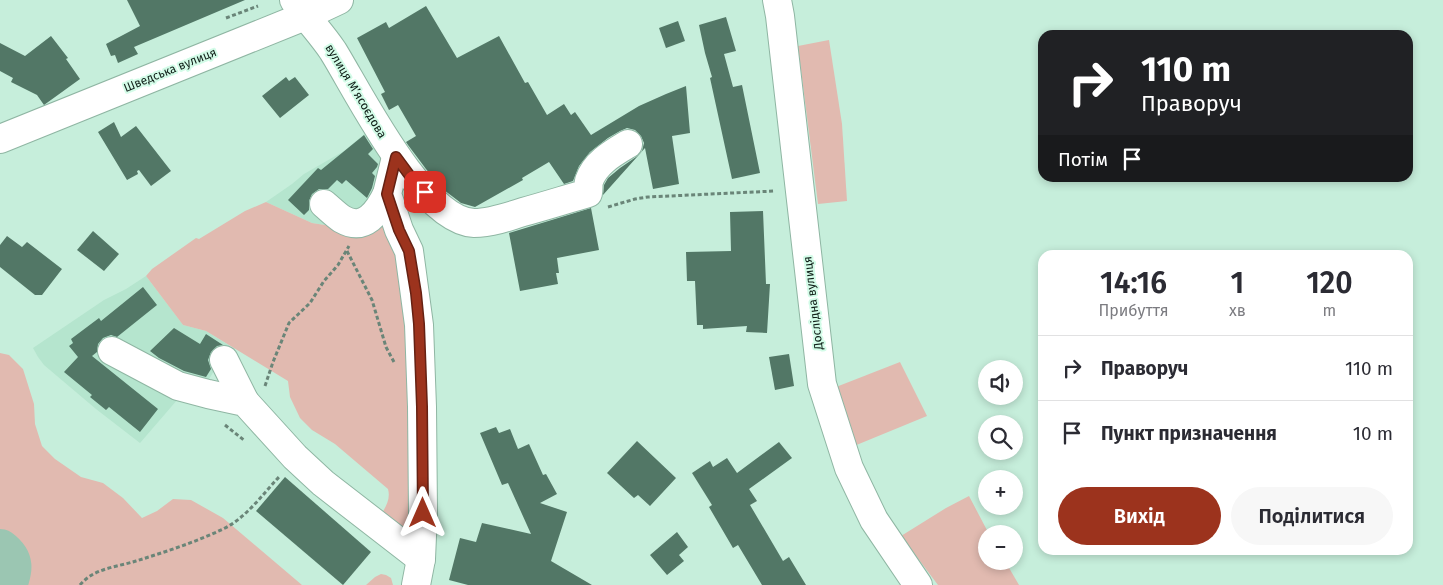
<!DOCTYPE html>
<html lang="uk">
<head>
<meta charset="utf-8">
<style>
  :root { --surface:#fff; --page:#f7f7f7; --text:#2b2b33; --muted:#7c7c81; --line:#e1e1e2; --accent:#9c331d }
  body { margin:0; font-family:"Fira Sans",sans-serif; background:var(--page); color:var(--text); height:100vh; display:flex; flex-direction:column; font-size:19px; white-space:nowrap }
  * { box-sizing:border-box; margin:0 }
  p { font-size:16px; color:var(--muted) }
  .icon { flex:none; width:28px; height:28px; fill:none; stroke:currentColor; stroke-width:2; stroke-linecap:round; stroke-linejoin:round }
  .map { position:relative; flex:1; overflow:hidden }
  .sheet { position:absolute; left:1038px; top:250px; width:375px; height:305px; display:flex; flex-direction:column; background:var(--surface); border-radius:15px; box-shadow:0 2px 8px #0003 }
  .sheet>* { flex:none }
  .hud { position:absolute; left:1038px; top:30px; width:375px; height:152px; border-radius:15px; box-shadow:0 2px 8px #0003; background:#202124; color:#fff; overflow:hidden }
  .tools { position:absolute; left:978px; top:360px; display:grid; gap:10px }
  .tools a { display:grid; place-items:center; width:45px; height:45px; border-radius:50%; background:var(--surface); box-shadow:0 2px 8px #0003; font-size:25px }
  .pin { position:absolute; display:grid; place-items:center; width:42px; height:42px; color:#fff; margin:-21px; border-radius:10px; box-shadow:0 2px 8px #0006 }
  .me { position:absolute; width:55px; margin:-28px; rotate:0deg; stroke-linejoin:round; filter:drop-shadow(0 0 4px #0008) }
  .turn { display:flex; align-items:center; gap:18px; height:105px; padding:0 20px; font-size:22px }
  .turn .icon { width:65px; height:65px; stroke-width:2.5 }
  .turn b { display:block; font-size:35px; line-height:42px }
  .then { display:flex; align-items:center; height:48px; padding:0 20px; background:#0003; gap:10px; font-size:19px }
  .eta { display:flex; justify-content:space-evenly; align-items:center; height:85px; text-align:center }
  .eta b { font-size:30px; font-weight:600; line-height:35px }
  .button { display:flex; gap:10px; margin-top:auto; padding:10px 20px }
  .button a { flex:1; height:58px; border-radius:30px; background:var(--accent); color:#fff; font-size:20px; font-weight:600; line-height:58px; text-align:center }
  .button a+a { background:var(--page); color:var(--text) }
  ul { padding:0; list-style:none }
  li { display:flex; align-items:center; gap:15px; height:65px; padding:0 20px; border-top:1px solid var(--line) }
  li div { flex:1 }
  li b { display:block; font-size:19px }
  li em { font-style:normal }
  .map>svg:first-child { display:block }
</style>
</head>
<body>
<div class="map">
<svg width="1443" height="585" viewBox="0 0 1443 585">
  <rect width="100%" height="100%" fill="#c6eedb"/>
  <!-- built -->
  <g fill="#b5e5ce">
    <polygon points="367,132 381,145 384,184 350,229 312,223 266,202 292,184 304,174 344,151"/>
    <polygon points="146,276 183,325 206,331 230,346 202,390 190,385 140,443 96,409 44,365 38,357 33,348 104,300 126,289"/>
  </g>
  <!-- green -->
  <g fill="#e1bab0">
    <polygon points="829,40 842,124 847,201 818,204 798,46"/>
    <path d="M 266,202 L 312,223 L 350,229 L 386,212 L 404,249 L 413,543 L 379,518 C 385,508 391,500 388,489 L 335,444 L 312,430 L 300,418 L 290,397 L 288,381 L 206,331 L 183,325 L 146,276 L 152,269 L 196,238 L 199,239 L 245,211 Z"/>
    <polygon points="0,353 9,355 23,369 34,404 35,424 42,446 55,459 81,477 103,483 123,498 142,518 157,511 173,499 191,500 223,518 302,585 0,585"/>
    <polygon points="900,362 927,416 854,446 836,387"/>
    <polygon points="969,496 989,534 986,534 986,561 1005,561 1019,585 938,585 901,536 946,508"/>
    <polygon points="381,574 386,575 391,578 393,585 366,585 375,577"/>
  </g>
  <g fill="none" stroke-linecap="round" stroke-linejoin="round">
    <!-- river -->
    <path stroke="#9bc6b2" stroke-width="40" d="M 0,549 C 15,560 13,570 7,585"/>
  </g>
  <!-- building -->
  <g fill="#527766">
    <polygon points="127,0 245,0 134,47 138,54 118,63 115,55 111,56 106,44 140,26"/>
    <polygon points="426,6 457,58 499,36 525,83 528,82 547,115 564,104 571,115 575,112 591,135 639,106 666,94 686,86 690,133 672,136 679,184 653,189 645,148 603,195 604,185 608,178 620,168 636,157 642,151 644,143 641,136 635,130 627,128 620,131 608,138 590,152 579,166 573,181 564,184 549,162 522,178 523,180 475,207 461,203 444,190 426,169 408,145 406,142 416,136 398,105 389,110 381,94 385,92 357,38 386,22 389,28"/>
    <polygon points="726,17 736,51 724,54 733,87 742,85 760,173 732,179 710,78 712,77 705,53 699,25"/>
    <polygon points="678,21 685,41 666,48 659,28"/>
    <polygon points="51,36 68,58 66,59 80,79 44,105 37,95 11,82 13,78 0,71 0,43 25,56"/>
    <polygon points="286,77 289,81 295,77 309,95 280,118 262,96"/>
    <polygon points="114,122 121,137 136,126 171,171 151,186 139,170 137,171 138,174 127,180 98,132"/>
    <polygon points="364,135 373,149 368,154 378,164 377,167 372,173 375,176 372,188 367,198 346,180 342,184 337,180 328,189 319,189 312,194 309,201 309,210 304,215 288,200 318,168 321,170"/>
    <polygon points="591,208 599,250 557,258 559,273 556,273 558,284 520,291 509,233"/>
    <polygon points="763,211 766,284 770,284 767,333 746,332 747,326 703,329 703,325 697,325 695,281 687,281 686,252 731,251 730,212"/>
    <polygon points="93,231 119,254 104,271 77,250"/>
    <polygon points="7,236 22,247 27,242 62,269 42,295 35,295 0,267 0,245"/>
    <polygon points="143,287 157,305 117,337 111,335 103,338 98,344 97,352 92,356 158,409 140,432 109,407 106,410 90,397 92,395 64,372 78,357 69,346 73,343 71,339 99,318 101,321"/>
    <polygon points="174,328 200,344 206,334 223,345 217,346 211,352 208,360 211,369 206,377 184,371 159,358 150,351"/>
    <polygon points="789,354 794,386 775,390 769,357"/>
    <polygon points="496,427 499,433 510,429 518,449 529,444 543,475 546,474 557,494 540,503 567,512 551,561 592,585 468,585 449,580 460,538 476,542 482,523 531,534 508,483 502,485 480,433"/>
    <polygon points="637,441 676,478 650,506 638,495 634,498 607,473"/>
    <polygon points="779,442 792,458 749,489 757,501 750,505 783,561 789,557 806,585 762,585 738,545 733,548 709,507 712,505 692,473 710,461 713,467 727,458 737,473"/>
    <polygon points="285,477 371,552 343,585 256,511"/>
    <polygon points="677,532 688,547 679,555 684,561 667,575 650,555"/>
  </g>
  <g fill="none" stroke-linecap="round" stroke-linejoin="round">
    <defs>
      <g id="minor">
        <path d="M 294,0 C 306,18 321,33 333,51 C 359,93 422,221 474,223 C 490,223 508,217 523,212 C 545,206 567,199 588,193 C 589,189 588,184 589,181 C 595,163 613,153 628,144"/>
        <polyline points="777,0 780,16 822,384 849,468 874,520 918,585"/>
        <polyline points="0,139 305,16 339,0"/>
        <polyline points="396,157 387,194 399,230 409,251 419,325 422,407 423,513 421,559 416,585"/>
        <path d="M 324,204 C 330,209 336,215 342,219 C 365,232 378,212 387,194"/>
        <polyline points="112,351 178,386 208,394 245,402 295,457 323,483 421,559"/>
        <polyline points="224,360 245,402"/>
      </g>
    </defs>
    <!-- minor casing -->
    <use href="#minor" stroke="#8fb6a3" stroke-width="30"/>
    <!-- path -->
    <g stroke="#6a8578" stroke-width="3" stroke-dasharray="4 2.5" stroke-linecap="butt">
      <polyline points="226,18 258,6"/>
      <polyline points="608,207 635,199 648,197 775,191"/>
      <polyline points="347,251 372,300 386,347 394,362"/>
      <polyline points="265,386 273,362 289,323 310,303 324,281 338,265 349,246"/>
      <polyline points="225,425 245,441"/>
      <path d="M 80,585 C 94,568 117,567 136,561 C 165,552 196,542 223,529 C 246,518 262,495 279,477"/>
    </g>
    <!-- minor -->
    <use href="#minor" stroke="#fff" stroke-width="28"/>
  </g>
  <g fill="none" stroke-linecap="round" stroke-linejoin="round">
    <defs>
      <polyline id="route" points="423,513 422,407 419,324 416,293 409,251 399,230 387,194 396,157 410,176 425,192"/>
    </defs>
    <!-- route casing -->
    <use href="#route" stroke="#652113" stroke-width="12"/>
    <!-- route -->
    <use href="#route" stroke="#9c331d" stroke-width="9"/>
  </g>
  <g text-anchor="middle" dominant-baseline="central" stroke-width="4" stroke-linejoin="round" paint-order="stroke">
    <!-- street labels -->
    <g font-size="12" fill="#101f18" stroke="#d3fce8">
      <text transform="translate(170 70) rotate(-22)">Шведська вулиця</text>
      <text transform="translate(356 91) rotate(59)">вулиця Мʼясоєдова</text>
      <text transform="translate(813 303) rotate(-97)">Дослідна вулиця</text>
    </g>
  </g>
</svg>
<div class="tools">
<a><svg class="icon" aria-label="sound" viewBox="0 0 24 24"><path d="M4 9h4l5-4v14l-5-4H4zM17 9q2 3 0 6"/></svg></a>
<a><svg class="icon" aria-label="search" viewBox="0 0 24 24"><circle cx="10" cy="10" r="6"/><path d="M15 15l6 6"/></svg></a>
<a>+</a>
<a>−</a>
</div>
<div class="pin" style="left:425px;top:192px;background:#d93025"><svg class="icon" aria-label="arrive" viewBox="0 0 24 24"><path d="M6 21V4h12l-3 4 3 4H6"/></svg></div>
<svg class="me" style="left:423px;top:513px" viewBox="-20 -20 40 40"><path d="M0-17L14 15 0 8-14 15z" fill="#9c331d" stroke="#fff" stroke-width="4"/></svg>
<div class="hud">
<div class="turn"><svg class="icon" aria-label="right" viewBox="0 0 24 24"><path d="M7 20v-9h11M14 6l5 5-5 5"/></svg><div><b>110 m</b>Праворуч</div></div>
<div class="then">Потім<svg class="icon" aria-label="arrive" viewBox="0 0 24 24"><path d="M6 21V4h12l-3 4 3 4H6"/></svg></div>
</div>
<section class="sheet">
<div class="eta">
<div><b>14:16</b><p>Прибуття</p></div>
<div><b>1</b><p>хв</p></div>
<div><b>120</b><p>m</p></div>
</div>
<ul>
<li><svg class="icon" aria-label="right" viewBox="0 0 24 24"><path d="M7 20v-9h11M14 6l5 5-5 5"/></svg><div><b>Праворуч</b></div><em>110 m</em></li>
<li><svg class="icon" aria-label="arrive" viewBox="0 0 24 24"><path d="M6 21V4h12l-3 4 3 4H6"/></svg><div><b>Пункт призначення</b></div><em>10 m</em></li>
</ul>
<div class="button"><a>Вихід</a><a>Поділитися</a></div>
</section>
</div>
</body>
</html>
